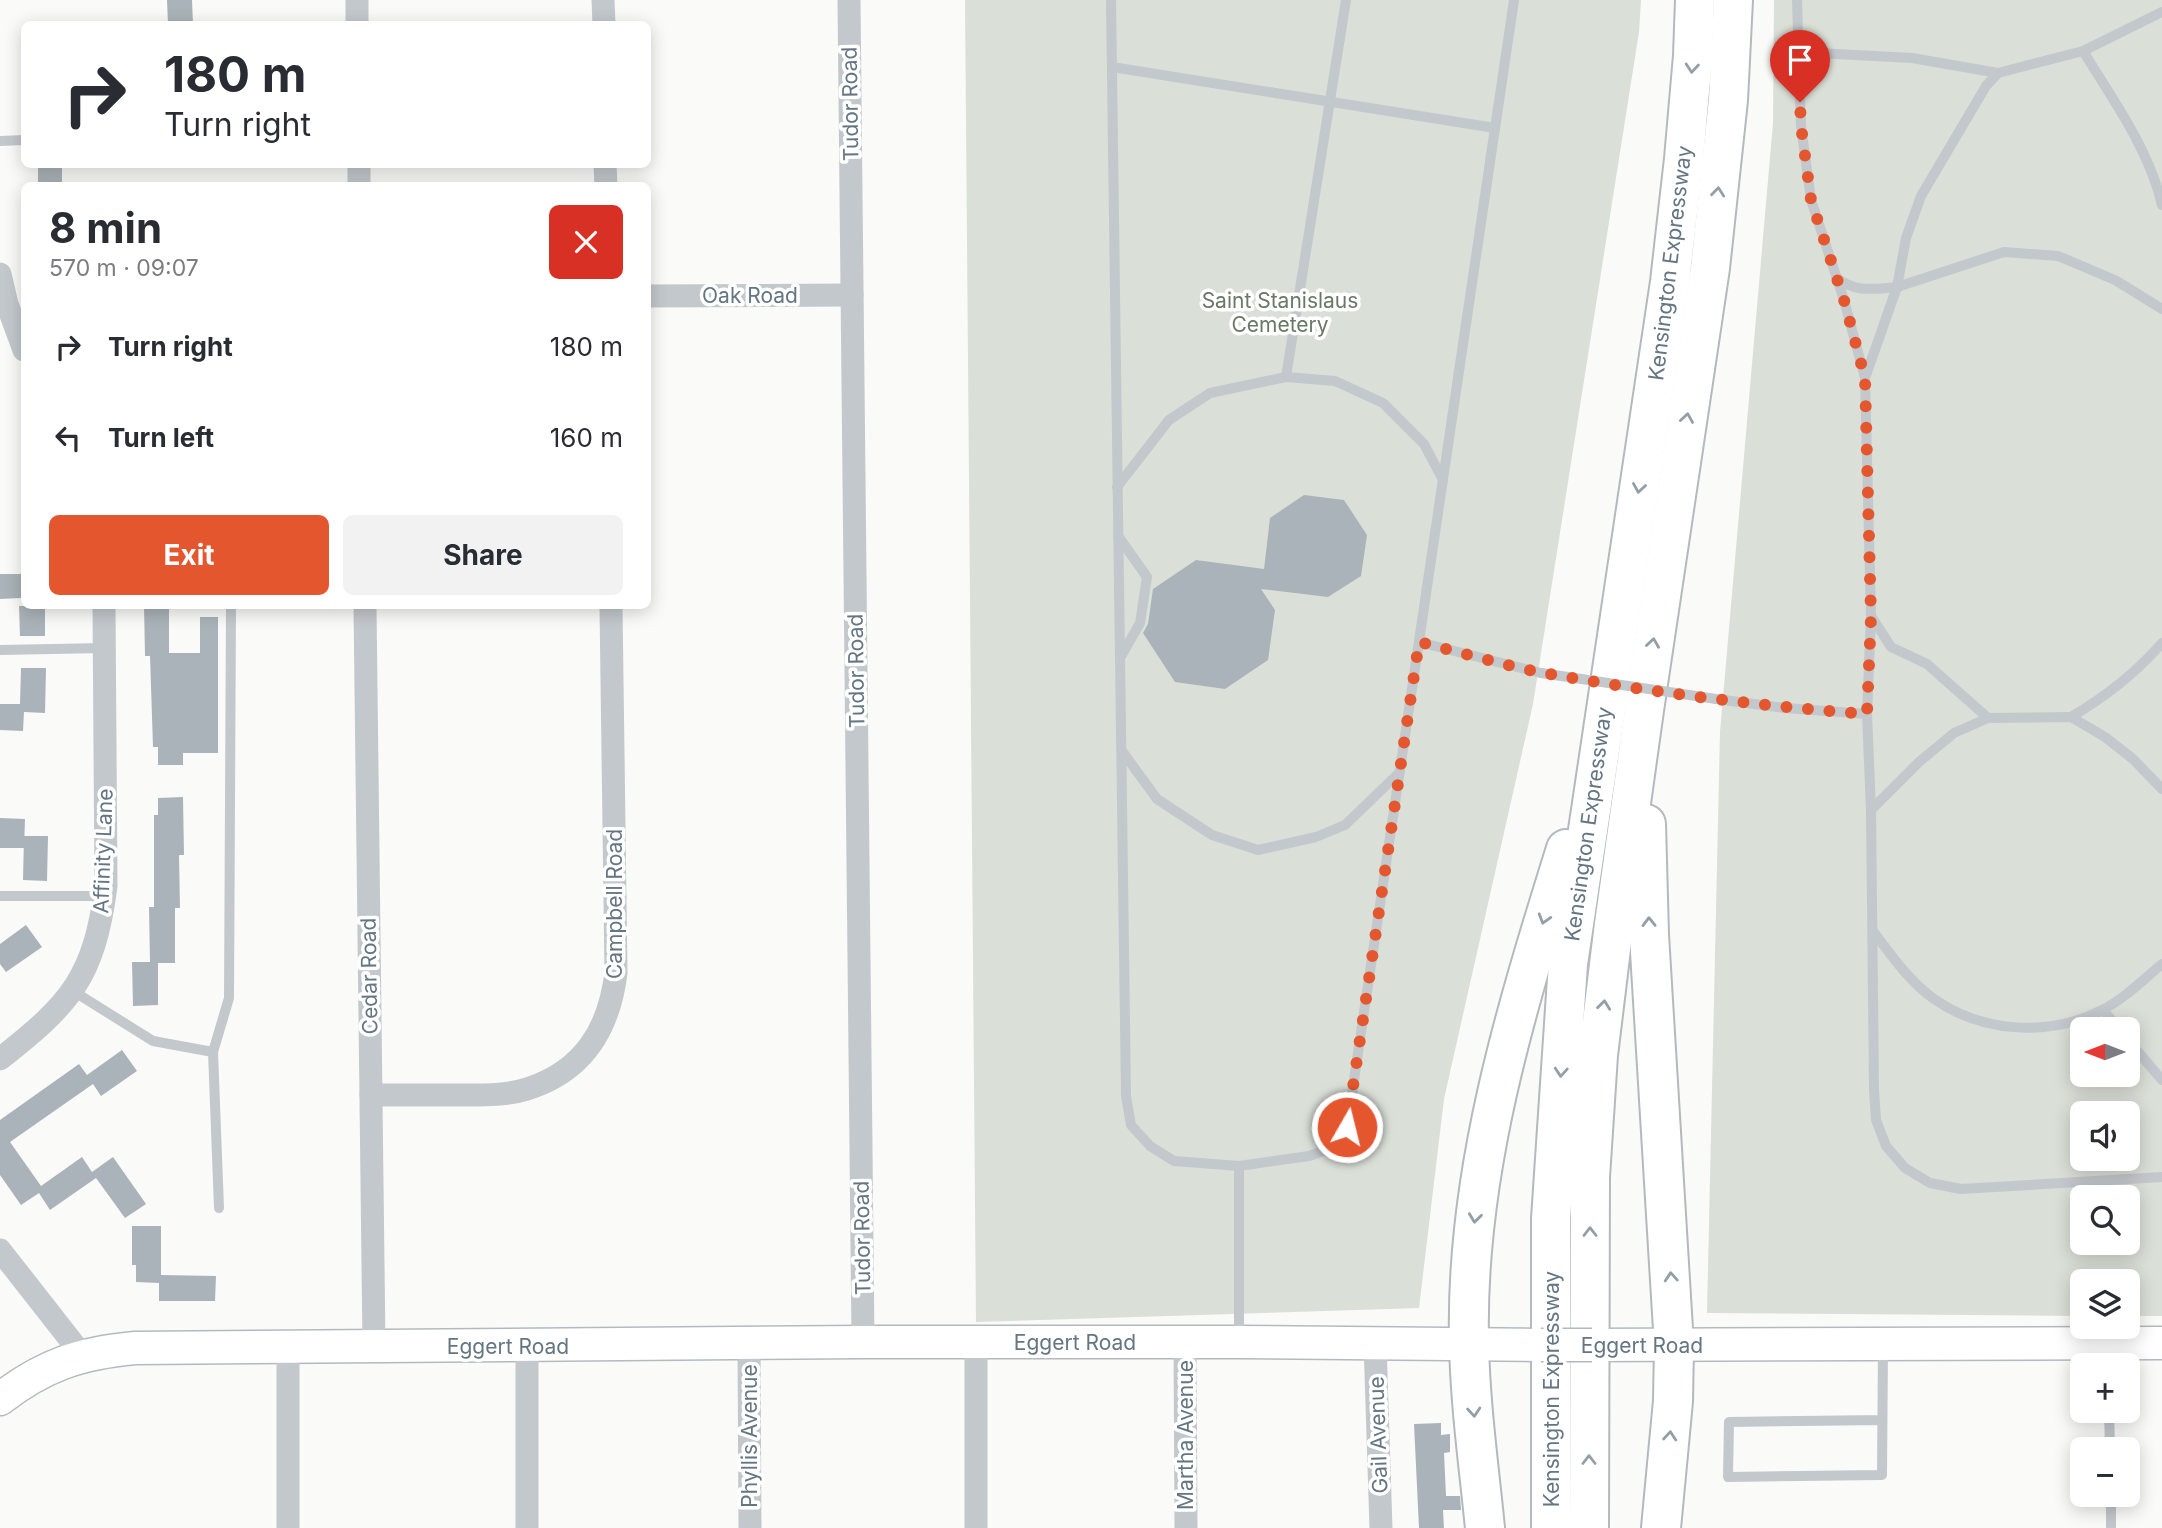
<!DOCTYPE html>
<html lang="en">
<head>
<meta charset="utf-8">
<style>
  :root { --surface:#fff; --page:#f2f2f3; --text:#2b2b33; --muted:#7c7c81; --accent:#e4572e }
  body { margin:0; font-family:Inter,sans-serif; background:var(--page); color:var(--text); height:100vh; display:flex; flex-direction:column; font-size:26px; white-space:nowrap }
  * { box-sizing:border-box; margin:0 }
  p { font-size:23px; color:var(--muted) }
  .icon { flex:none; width:38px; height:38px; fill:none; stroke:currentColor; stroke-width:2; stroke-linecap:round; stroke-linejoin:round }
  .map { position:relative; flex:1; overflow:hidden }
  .panel { position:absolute; left:21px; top:182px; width:630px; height:427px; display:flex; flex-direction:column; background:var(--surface); border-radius:10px; box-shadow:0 4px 18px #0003 }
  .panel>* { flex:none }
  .top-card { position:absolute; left:21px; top:21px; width:630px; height:147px; border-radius:10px; box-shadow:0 4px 18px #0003; background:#fff; color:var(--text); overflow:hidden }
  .needle { width:46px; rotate:270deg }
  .buttons { position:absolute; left:2070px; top:1017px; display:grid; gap:14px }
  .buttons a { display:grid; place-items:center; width:70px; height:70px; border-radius:10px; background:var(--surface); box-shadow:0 4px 18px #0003; font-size:35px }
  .pin { position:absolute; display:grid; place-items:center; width:60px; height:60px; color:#fff; margin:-72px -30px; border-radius:50% 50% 50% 0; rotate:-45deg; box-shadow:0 0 7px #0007 }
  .pin .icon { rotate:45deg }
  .me { position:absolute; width:77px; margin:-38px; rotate:8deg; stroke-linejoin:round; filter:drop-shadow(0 0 5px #0008) }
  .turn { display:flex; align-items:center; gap:24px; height:147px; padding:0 28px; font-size:32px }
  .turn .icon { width:91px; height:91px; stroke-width:2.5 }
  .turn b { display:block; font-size:49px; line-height:60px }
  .round { display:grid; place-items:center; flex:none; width:74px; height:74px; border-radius:10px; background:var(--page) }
  .headline { display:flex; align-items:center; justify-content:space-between; height:119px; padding:0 28px }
  h1 { font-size:42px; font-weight:700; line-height:52px }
  .action { display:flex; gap:14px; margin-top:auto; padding:14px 28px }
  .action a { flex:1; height:80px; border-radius:10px; background:var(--accent); color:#fff; font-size:28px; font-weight:700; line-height:80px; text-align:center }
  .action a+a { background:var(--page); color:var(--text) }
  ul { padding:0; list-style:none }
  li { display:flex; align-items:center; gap:21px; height:91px; padding:0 28px }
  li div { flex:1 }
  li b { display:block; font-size:26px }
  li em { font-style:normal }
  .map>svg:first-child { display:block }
</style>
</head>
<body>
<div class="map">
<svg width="2162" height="1528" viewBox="0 0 2162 1528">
  <rect width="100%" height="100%" fill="#fafaf8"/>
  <!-- green -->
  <g fill="#dadfd7" fill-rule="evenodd">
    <polygon points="965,0 1641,0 1639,32 1533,704 1444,1099 1419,1308 976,1322"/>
    <path d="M 1774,0 L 2162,0 L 2162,1316 L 2128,1316 L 2128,1281 L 2082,1281 L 2082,1316 L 1707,1313 L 1720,732 L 1773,123 ZM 2082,1029 L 2128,1029 L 2128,1074 L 2082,1074 ZM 2082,1113 L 2128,1113 L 2128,1158 L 2082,1158 ZM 2082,1197 L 2128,1197 L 2128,1242 L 2082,1242 Z"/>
  </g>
  <!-- building -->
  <g fill="#aab3b9">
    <polygon points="167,0 192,0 193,24 168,24"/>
    <rect x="38" y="164" width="24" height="22"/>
    <polygon points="1304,495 1344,500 1367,535 1361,576 1328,597 1261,589 1275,610 1268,660 1225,689 1175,682 1143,633 1148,624 1153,589 1196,560 1264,569 1270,518"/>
    <polygon points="0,574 21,574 21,598 0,599"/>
    <polygon points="19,606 45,606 45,636 20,636"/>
    <polygon points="144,606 169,606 169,653 200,653 200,617 218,617 218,753 183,753 183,765 158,765 158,747 153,747 150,656 145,656"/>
    <polygon points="21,668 46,668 45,713 24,712 23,731 0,730 0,704 20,704"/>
    <polygon points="183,797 184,855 179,855 180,908 175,908 175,963 158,963 158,1005 133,1006 132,962 150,962 149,907 154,907 154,815 158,815 158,798"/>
    <polygon points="0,818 25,819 24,848 0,848"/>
    <polygon points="24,836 48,836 47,881 23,880"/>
    <polygon points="26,925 42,947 6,972 0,964 0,944"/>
    <polygon points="122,1050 137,1071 101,1096 93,1084 10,1142 41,1186 82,1157 92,1172 113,1157 146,1204 125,1218 96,1178 50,1210 39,1193 21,1205 0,1175 0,1120 79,1064 87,1075"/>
    <polygon points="132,1226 161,1226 161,1275 216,1276 215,1301 159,1301 159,1283 136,1282 136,1265 132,1265"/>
    <polygon points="1441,1423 1441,1435 1450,1434 1450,1452 1444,1453 1446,1496 1460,1496 1461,1510 1443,1510 1444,1528 1419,1528 1414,1424"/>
  </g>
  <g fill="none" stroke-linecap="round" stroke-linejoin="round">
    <defs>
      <g id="secondary">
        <polyline points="1592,1345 2162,1343"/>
        <path d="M 0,1399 C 44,1365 80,1353 135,1348 L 863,1342 L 1239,1342 L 1541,1345"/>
      </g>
      <g id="highway">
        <polyline points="1646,824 1649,935 1674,1346 1673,1401 1661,1528"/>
        <path d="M 1485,1528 C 1479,1467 1470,1404 1469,1342 C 1465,1173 1516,1009 1566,849"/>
        <polyline points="1551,1528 1551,1219 1568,964 1670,282 1684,159 1693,56 1695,0"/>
        <polyline points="1589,1528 1590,1177 1598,1055 1614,924 1644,710 1710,268 1728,100 1733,0"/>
      </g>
    </defs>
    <!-- secondary casing -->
    <use href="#secondary" stroke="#b3babf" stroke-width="35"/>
    <!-- highway casing -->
    <use href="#highway" stroke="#b4b9bd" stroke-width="42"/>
    <!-- lane -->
    <g stroke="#c3c8cc" stroke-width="10">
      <polyline points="1111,0 1126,1096 1131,1125 1150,1146 1174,1161 1239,1166 1309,1156 1323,1151 1347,1127 1514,0"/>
      <polyline points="1797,0 1801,126 1811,200 1844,300 1865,378"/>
      <path d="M 2083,51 C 2113,100 2149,149 2162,205"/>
      <polyline points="1798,52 1912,58 1998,73 2083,51 2162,12"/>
      <polyline points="1112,67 1495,128"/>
      <polyline points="0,141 24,140"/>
      <path d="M 1836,277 C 1854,293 1874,289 1897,287 L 1906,238 L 1921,196 L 1986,86 L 1998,73"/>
      <polyline points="2162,309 2115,280 2058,256 2004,252 1897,287 1865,378 1871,616 1867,714 1871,810 1874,1089 1876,1120 1886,1146 1905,1168 1930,1183 1961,1189 2162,1177"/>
      <polyline points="1286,377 1346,0"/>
      <polyline points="1117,487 1169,420 1210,393 1286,377 1335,381 1383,403 1424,444 1443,480"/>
      <polyline points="1118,536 1147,577 1140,623 1120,658"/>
      <polyline points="1871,616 1891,647 1927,664 1988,718"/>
      <polyline points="1419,642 1541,673"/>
      <polyline points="0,650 104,648"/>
      <polyline points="1716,699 1785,708 1867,714"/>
      <path d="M 2071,717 C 2105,697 2135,674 2162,643"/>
      <polyline points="1122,751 1157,799 1212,835 1258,850 1316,837 1345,825 1400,772"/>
      <polyline points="1871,810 1919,762 1954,733 1988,718 2071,717 2105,737 2133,759 2162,789"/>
      <polyline points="0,896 105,896"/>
      <path d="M 1873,931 C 1891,955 1909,981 1934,999 C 1983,1033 2049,1037 2102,1010 C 2124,999 2143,980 2162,964"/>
      <polyline points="73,991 153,1041 213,1052 219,1208"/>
      <polyline points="2103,1010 2119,1029"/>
      <polyline points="2128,1040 2162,1080"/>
      <polyline points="213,1052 229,998 231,606"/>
      <polyline points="1239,1166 1239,1338"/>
      <polyline points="2108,1346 2109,1365"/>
      <polyline points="2109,1410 2110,1449"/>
      <polyline points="1882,1420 1729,1422 1728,1477 1882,1475 1883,1347"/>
      <polyline points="2111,1494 2111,1528"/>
    </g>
    <!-- street -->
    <g stroke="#c3c8cc" stroke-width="23">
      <polyline points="357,0 357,24"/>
      <polyline points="603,0 604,24"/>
      <polyline points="849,0 863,1342"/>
      <polyline points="359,164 359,186"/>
      <polyline points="605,164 606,186"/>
      <polyline points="0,274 7,304 24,350"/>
      <polyline points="648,296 852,295"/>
      <polyline points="365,606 374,1346"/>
      <path d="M 0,1059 C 71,1003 94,978 106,886 L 104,606"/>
      <path d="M 371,1095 C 400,1095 428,1095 457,1095 C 480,1095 505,1096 527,1089 C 584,1071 609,1029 616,973 L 611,606"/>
      <polyline points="0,1250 83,1356"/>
      <polyline points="1185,1342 1186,1528"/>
      <polyline points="976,1343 976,1528"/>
      <polyline points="1375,1343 1381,1528"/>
      <polyline points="749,1344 750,1528"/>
      <polyline points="527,1346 527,1528"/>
      <polyline points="288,1347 288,1528"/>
    </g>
    <!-- secondary -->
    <use href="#secondary" stroke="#fff" stroke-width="32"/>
    <!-- highway -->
    <use href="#highway" stroke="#fff" stroke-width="38"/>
    <defs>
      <polyline id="secondary-bridge" points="1541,1345 1592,1345"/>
    </defs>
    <!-- secondary-bridge casing -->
    <use href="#secondary-bridge" stroke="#b3babf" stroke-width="35" stroke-linecap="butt"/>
    <!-- lane-bridge -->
    <polyline stroke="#c3c8cc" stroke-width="10" points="1541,673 1716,699"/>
    <!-- secondary-bridge -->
    <use href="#secondary-bridge" stroke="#fff" stroke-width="32"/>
  </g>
  <!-- one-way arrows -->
  <defs><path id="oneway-chevron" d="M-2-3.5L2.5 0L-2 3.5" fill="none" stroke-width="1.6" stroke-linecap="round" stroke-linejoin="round" transform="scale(1.75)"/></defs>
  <g stroke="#939fa8">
    <use href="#oneway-chevron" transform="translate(1692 68) rotate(95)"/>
    <use href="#oneway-chevron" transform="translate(1718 192) rotate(-84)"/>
    <use href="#oneway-chevron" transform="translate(1687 418) rotate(-81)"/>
    <use href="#oneway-chevron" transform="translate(1639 488) rotate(99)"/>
    <use href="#oneway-chevron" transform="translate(1653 643) rotate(-82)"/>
    <use href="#oneway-chevron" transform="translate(1544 919) rotate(107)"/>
    <use href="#oneway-chevron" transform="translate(1649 922) rotate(-91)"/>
    <use href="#oneway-chevron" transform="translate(1604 1005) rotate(-83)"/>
    <use href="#oneway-chevron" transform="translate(1561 1072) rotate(94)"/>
    <use href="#oneway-chevron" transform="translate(1475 1218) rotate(97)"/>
    <use href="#oneway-chevron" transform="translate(1590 1232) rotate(-90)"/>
    <use href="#oneway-chevron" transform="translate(1671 1277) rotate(-94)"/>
    <use href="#oneway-chevron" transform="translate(1474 1412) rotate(85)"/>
    <use href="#oneway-chevron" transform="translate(1670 1436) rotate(-85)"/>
    <use href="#oneway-chevron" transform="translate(1589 1460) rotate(-90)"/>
  </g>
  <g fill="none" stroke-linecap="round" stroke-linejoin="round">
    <!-- route -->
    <path stroke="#e4572e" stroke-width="12" stroke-dasharray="0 21.6" d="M 1347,1127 L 1419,642 C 1460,652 1502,665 1544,673 C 1650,692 1758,706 1867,714 L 1871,616 L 1865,378 L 1844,300 L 1811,200 L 1801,126 L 1800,102"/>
  </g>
  <g text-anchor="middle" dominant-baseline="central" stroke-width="7" stroke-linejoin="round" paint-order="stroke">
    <!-- street labels -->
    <g font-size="21" fill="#657683" stroke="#fff">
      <text transform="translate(850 104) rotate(-91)">Tudor Road</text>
      <text transform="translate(1670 263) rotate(-83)">Kensington Expressway</text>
      <text x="750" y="295">Oak Road</text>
      <text transform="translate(856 671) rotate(-91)">Tudor Road</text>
      <text transform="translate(1588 824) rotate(-82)">Kensington Expressway</text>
      <text transform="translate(103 851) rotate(-88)">Affinity Lane</text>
      <text transform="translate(614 904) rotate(-90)">Campbell Road</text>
      <text transform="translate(369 976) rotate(-91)">Cedar Road</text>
      <text transform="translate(862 1238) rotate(-91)">Tudor Road</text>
      <text x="1075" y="1342">Eggert Road</text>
      <text x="1642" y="1345">Eggert Road</text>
      <text x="508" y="1346">Eggert Road</text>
      <text transform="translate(1551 1389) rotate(-90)">Kensington Expressway</text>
      <text transform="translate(1185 1435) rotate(-90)">Martha Avenue</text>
      <text transform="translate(1378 1435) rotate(-92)">Gail Avenue</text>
      <text transform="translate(749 1436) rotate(-90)">Phyllis Avenue</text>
    </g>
    <!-- park labels -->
    <g font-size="21" fill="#687a64" stroke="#fff">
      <text x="1280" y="300">Saint Stanislaus<tspan x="1280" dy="24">Cemetery</tspan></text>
    </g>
  </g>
</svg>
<div class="buttons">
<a><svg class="needle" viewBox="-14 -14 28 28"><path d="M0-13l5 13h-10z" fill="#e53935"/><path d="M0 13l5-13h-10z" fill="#7c7c81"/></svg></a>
<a><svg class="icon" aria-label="sound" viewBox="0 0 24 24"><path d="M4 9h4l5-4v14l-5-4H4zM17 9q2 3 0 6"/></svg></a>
<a><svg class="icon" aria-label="search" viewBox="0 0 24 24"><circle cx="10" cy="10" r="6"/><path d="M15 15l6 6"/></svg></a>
<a><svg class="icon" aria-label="layers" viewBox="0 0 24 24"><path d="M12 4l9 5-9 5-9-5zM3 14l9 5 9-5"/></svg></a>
<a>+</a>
<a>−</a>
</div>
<div class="pin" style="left:1800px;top:102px;background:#d93025"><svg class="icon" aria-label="arrive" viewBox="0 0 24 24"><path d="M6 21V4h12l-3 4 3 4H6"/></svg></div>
<svg class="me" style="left:1347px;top:1127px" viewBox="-20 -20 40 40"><circle r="17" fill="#e4572e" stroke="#fff" stroke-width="3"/><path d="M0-11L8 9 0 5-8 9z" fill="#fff"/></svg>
<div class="top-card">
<div class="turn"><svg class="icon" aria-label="right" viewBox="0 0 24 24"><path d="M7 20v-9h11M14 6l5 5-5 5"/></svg><div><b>180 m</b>Turn right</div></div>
</div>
<section class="panel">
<div class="headline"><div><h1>8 min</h1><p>570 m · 09:07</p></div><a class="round" style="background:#d93025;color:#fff"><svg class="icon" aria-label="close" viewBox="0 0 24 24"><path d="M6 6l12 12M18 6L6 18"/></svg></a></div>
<ul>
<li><svg class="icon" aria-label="right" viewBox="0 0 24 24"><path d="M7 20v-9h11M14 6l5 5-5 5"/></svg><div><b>Turn right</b></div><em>180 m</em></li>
<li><svg class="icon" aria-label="left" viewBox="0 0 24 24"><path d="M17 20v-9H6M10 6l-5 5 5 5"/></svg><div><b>Turn left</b></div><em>160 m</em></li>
</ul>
<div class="action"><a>Exit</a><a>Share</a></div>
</section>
</div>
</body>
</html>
